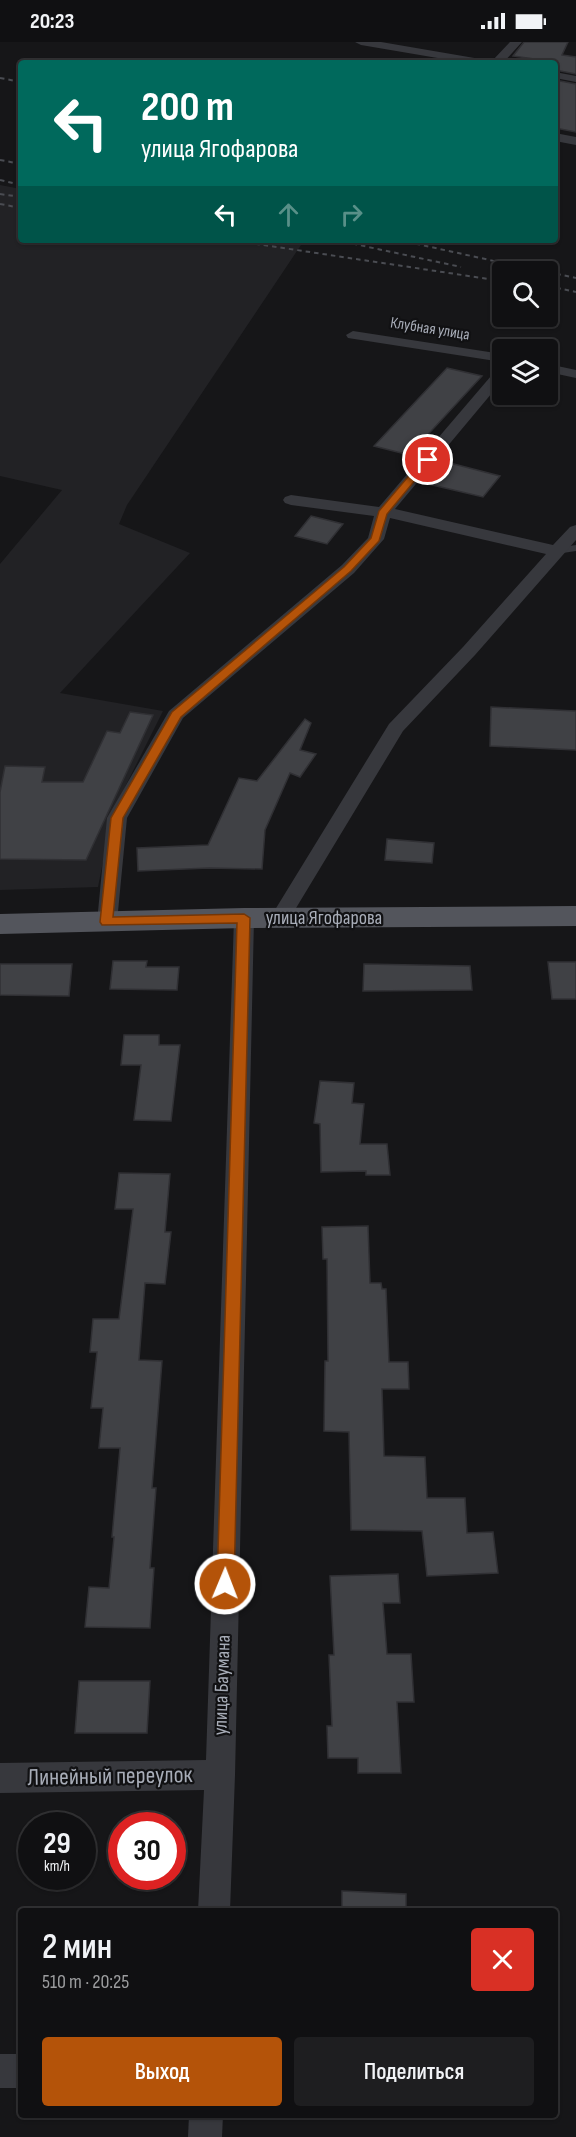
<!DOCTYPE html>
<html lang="ru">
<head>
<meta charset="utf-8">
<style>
  :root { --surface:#101012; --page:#1e1e20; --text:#f1f3f6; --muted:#9c9d9f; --line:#303032; --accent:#b45309 }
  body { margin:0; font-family:"Sofia Sans Condensed",sans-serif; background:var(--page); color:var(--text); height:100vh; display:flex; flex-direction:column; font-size:22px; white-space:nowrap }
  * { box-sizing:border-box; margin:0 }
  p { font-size:20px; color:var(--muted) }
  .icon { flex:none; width:33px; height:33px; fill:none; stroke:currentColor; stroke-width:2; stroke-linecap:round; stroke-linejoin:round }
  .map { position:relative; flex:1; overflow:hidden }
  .details { position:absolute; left:18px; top:1866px; width:540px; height:210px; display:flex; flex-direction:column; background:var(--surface); border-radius:6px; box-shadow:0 2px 4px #0004,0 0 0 2px var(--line) }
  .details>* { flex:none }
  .hud { position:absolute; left:18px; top:18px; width:540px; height:183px; border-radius:6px; box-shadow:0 2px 4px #0004,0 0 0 2px var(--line); background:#00695c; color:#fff; overflow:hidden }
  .controls { position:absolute; left:492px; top:219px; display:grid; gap:12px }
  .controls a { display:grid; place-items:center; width:66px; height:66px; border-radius:6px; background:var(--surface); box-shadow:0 2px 4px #0004,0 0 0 2px var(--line); font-size:30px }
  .speed { position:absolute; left:18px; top:1770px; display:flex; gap:12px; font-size:30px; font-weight:700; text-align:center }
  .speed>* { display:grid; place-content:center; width:78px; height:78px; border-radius:50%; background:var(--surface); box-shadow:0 2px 4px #0004,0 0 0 2px var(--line); line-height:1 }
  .speed small { font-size:15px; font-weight:400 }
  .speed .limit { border:9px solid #d22; background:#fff; color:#111 }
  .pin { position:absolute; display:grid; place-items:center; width:51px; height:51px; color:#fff; margin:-26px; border:3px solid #fff; border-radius:50%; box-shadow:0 2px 6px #0007 }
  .me { position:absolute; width:66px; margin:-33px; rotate:1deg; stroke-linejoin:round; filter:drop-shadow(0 0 4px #0008) }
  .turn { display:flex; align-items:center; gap:21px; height:126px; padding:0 24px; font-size:27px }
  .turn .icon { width:78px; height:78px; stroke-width:2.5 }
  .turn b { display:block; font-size:42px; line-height:51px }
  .lanes { display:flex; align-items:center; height:57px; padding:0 24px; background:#0003; justify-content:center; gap:30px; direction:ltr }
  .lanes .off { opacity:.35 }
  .round { display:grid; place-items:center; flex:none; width:63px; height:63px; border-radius:6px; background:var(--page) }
  .summary { display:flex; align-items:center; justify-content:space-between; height:102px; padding:0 24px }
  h1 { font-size:36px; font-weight:600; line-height:45px }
  .cta { display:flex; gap:12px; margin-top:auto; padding:12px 24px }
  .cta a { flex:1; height:69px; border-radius:6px; background:var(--accent); color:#fff; font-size:24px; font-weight:600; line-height:69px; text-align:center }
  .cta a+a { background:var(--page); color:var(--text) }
  .status { display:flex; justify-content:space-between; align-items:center; height:42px; padding:0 30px; background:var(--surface); direction:ltr }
  .status svg { height:16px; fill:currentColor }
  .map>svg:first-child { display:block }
</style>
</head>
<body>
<div class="status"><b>20:23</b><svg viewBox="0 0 49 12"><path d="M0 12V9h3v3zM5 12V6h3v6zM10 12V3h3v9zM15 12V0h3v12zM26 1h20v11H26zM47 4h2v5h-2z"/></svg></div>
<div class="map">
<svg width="576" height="2095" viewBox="0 0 576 2095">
  <rect width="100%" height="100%" fill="#161618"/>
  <!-- built -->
  <polygon fill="#222225" points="0,143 21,147 21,198 267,198 301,203 127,463 119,482 190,511 60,651 163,669 113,769 98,845 0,848 0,522 62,448 0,434"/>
  <!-- building -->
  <g fill="#404145" stroke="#303034" stroke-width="1.5">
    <polygon points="524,0 568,0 562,13 576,15 576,32 555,28 555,20 513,14"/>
    <polygon points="555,38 576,42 576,90 555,86"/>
    <polygon points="447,326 482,334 409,413 374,404"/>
    <polygon points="446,420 500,434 483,455 428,442"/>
    <polygon points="311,474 343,482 327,502 295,494"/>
    <polygon points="491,665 576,669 576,708 490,704"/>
    <polygon points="130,670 153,673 86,818 0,817 0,750 5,724 45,725 42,740 83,740 107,689 120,691"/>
    <polygon points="305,677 311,681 300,708 316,712 300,735 290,731 265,788 262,827 209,826 138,829 137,806 208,803 239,736 257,739"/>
    <polygon points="387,797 434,801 432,821 385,818"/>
    <polygon points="113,919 147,919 146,925 179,925 177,948 110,947"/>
    <polygon points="548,920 576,920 576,957 552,957"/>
    <polygon points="0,922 72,922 69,954 0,953"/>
    <polygon points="364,922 470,924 472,948 363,949"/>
    <polygon points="124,993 159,993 159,1003 180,1003 171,1079 134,1078 141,1023 121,1023"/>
    <polygon points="320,1039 354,1041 352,1061 364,1062 360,1102 387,1102 390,1133 366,1133 366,1129 321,1130 320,1082 314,1081"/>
    <polygon points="119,1131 170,1132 165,1190 171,1190 165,1242 145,1241 139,1318 162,1319 152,1446 156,1446 150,1526 154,1526 150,1586 85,1585 89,1545 109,1546 114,1495 112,1495 120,1406 99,1406 103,1366 91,1366 97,1310 90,1310 93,1277 119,1277 133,1167 115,1167"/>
    <polygon points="368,1184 370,1241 381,1241 382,1247 386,1247 389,1320 408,1320 409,1347 382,1347 384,1414 425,1415 427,1456 465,1456 467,1491 493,1490 498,1531 427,1534 422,1489 351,1488 349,1390 324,1389 325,1319 328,1319 327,1217 323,1217 322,1185"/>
    <polygon points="398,1532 400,1561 383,1561 387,1612 411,1612 414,1660 397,1660 401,1731 358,1731 358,1716 328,1716 327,1684 332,1684 329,1613 334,1613 330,1534"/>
    <polygon points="79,1639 150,1639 147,1691 75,1691"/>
    <polygon points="342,1849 406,1852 406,1869 342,1869"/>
  </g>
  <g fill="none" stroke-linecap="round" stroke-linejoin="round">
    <!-- lane -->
    <polygon fill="#37383d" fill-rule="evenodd" points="576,503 576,509 556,512 552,509 556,506"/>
    <!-- street -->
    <g fill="#37383d" fill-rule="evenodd">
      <polygon points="355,0 381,0 492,19 510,0 522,0 503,21 467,21 361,3"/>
      <polygon points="555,30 576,34 576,40 555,36"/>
      <polygon points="555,91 576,95 576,103 555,99"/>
      <polygon points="353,289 502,312 502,320 348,296 346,293"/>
      <polygon points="548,322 576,328 576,336 548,330"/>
      <polygon points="502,326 502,339 395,467 553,503 570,485 576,483 576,498 475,613 403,689 287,881 280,883 273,881 270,876 389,682 463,605 546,512 390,476 384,497 354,531 183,676 127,776 117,880 114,885 107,887 100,885 97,880 107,776 169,669 342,523 368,496 374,474 291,463 285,461 283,458 285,455 291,453 379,465 497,327"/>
      <polygon points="244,869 251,871 254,876 235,1733 230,1869 198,1869 204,1748 0,1751 0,1721 206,1718 234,876 237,871"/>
      <rect x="0" y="2012" width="21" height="34"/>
      <polygon points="189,2073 223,2073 222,2095 188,2095"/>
    </g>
    <!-- primary -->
    <polygon fill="#53555c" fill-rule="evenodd" points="576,864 576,884 244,886 0,892 0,872 244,866"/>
    <!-- rail -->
    <g stroke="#4a4c52" stroke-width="2" stroke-dasharray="4.5 4" stroke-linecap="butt">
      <polyline points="0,36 21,40"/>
      <polyline points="0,118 21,122"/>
      <polyline points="0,138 21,143"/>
      <polyline points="0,152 21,155"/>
      <polyline points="0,162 21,166"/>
      <polyline points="230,198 502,239"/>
      <polyline points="336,198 461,225"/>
      <polyline points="399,198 544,230"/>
      <polyline points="548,230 576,236"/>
      <polyline points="548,244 576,250"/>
    </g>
  </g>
  <!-- route -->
  <polygon fill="#b45309" stroke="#753606" stroke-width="1.5" points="424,416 432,418 387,472 379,499 351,529 181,675 123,776 113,875 244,872 250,876 234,1542 231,1548 225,1550 219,1548 217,1542 237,881 102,883 100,880 111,776 172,670 344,525 371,496 379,469"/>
  <g text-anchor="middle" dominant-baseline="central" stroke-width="4.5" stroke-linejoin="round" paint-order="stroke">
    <!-- far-street labels -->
    <g font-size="16" fill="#a8adb8" stroke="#111113">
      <text transform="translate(430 287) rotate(9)">Клубная улица</text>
    </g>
    <!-- street labels -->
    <g font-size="20" fill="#a8adb8" stroke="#111113">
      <text x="324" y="876">улица Ягофарова</text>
      <text transform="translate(222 1643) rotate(-88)">улица Баумана</text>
    </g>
    <!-- near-street labels -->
    <g font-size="24" fill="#a8adb8" stroke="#111113">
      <text transform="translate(110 1734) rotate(-1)">Линейный переулок</text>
    </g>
  </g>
</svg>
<div class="controls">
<a><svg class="icon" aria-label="search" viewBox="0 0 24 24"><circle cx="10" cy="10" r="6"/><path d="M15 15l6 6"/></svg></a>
<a><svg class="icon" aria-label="layers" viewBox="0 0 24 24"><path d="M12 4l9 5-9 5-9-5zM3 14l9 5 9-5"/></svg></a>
</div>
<div class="speed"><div>29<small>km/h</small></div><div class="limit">30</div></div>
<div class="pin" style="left:428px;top:418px;background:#d93025"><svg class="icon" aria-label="arrive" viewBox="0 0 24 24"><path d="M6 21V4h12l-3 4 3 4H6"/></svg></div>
<svg class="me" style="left:225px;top:1542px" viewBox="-20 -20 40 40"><circle r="17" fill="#b45309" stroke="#fff" stroke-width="3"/><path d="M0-11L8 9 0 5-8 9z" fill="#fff"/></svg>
<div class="hud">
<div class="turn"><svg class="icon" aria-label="left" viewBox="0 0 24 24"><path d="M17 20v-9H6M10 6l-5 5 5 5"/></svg><div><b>200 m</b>улица Ягофарова</div></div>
<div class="lanes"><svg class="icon" aria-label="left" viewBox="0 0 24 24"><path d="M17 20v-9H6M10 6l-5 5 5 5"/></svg><svg class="icon off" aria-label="ahead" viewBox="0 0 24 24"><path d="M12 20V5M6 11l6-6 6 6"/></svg><svg class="icon off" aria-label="right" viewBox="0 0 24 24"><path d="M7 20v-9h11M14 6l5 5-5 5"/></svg></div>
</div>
<section class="details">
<div class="summary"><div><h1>2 мин</h1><p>510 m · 20:25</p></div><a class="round" style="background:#d93025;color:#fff"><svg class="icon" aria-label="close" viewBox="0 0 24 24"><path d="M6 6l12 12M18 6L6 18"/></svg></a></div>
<div class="cta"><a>Выход</a><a>Поделиться</a></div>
</section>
</div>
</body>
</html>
